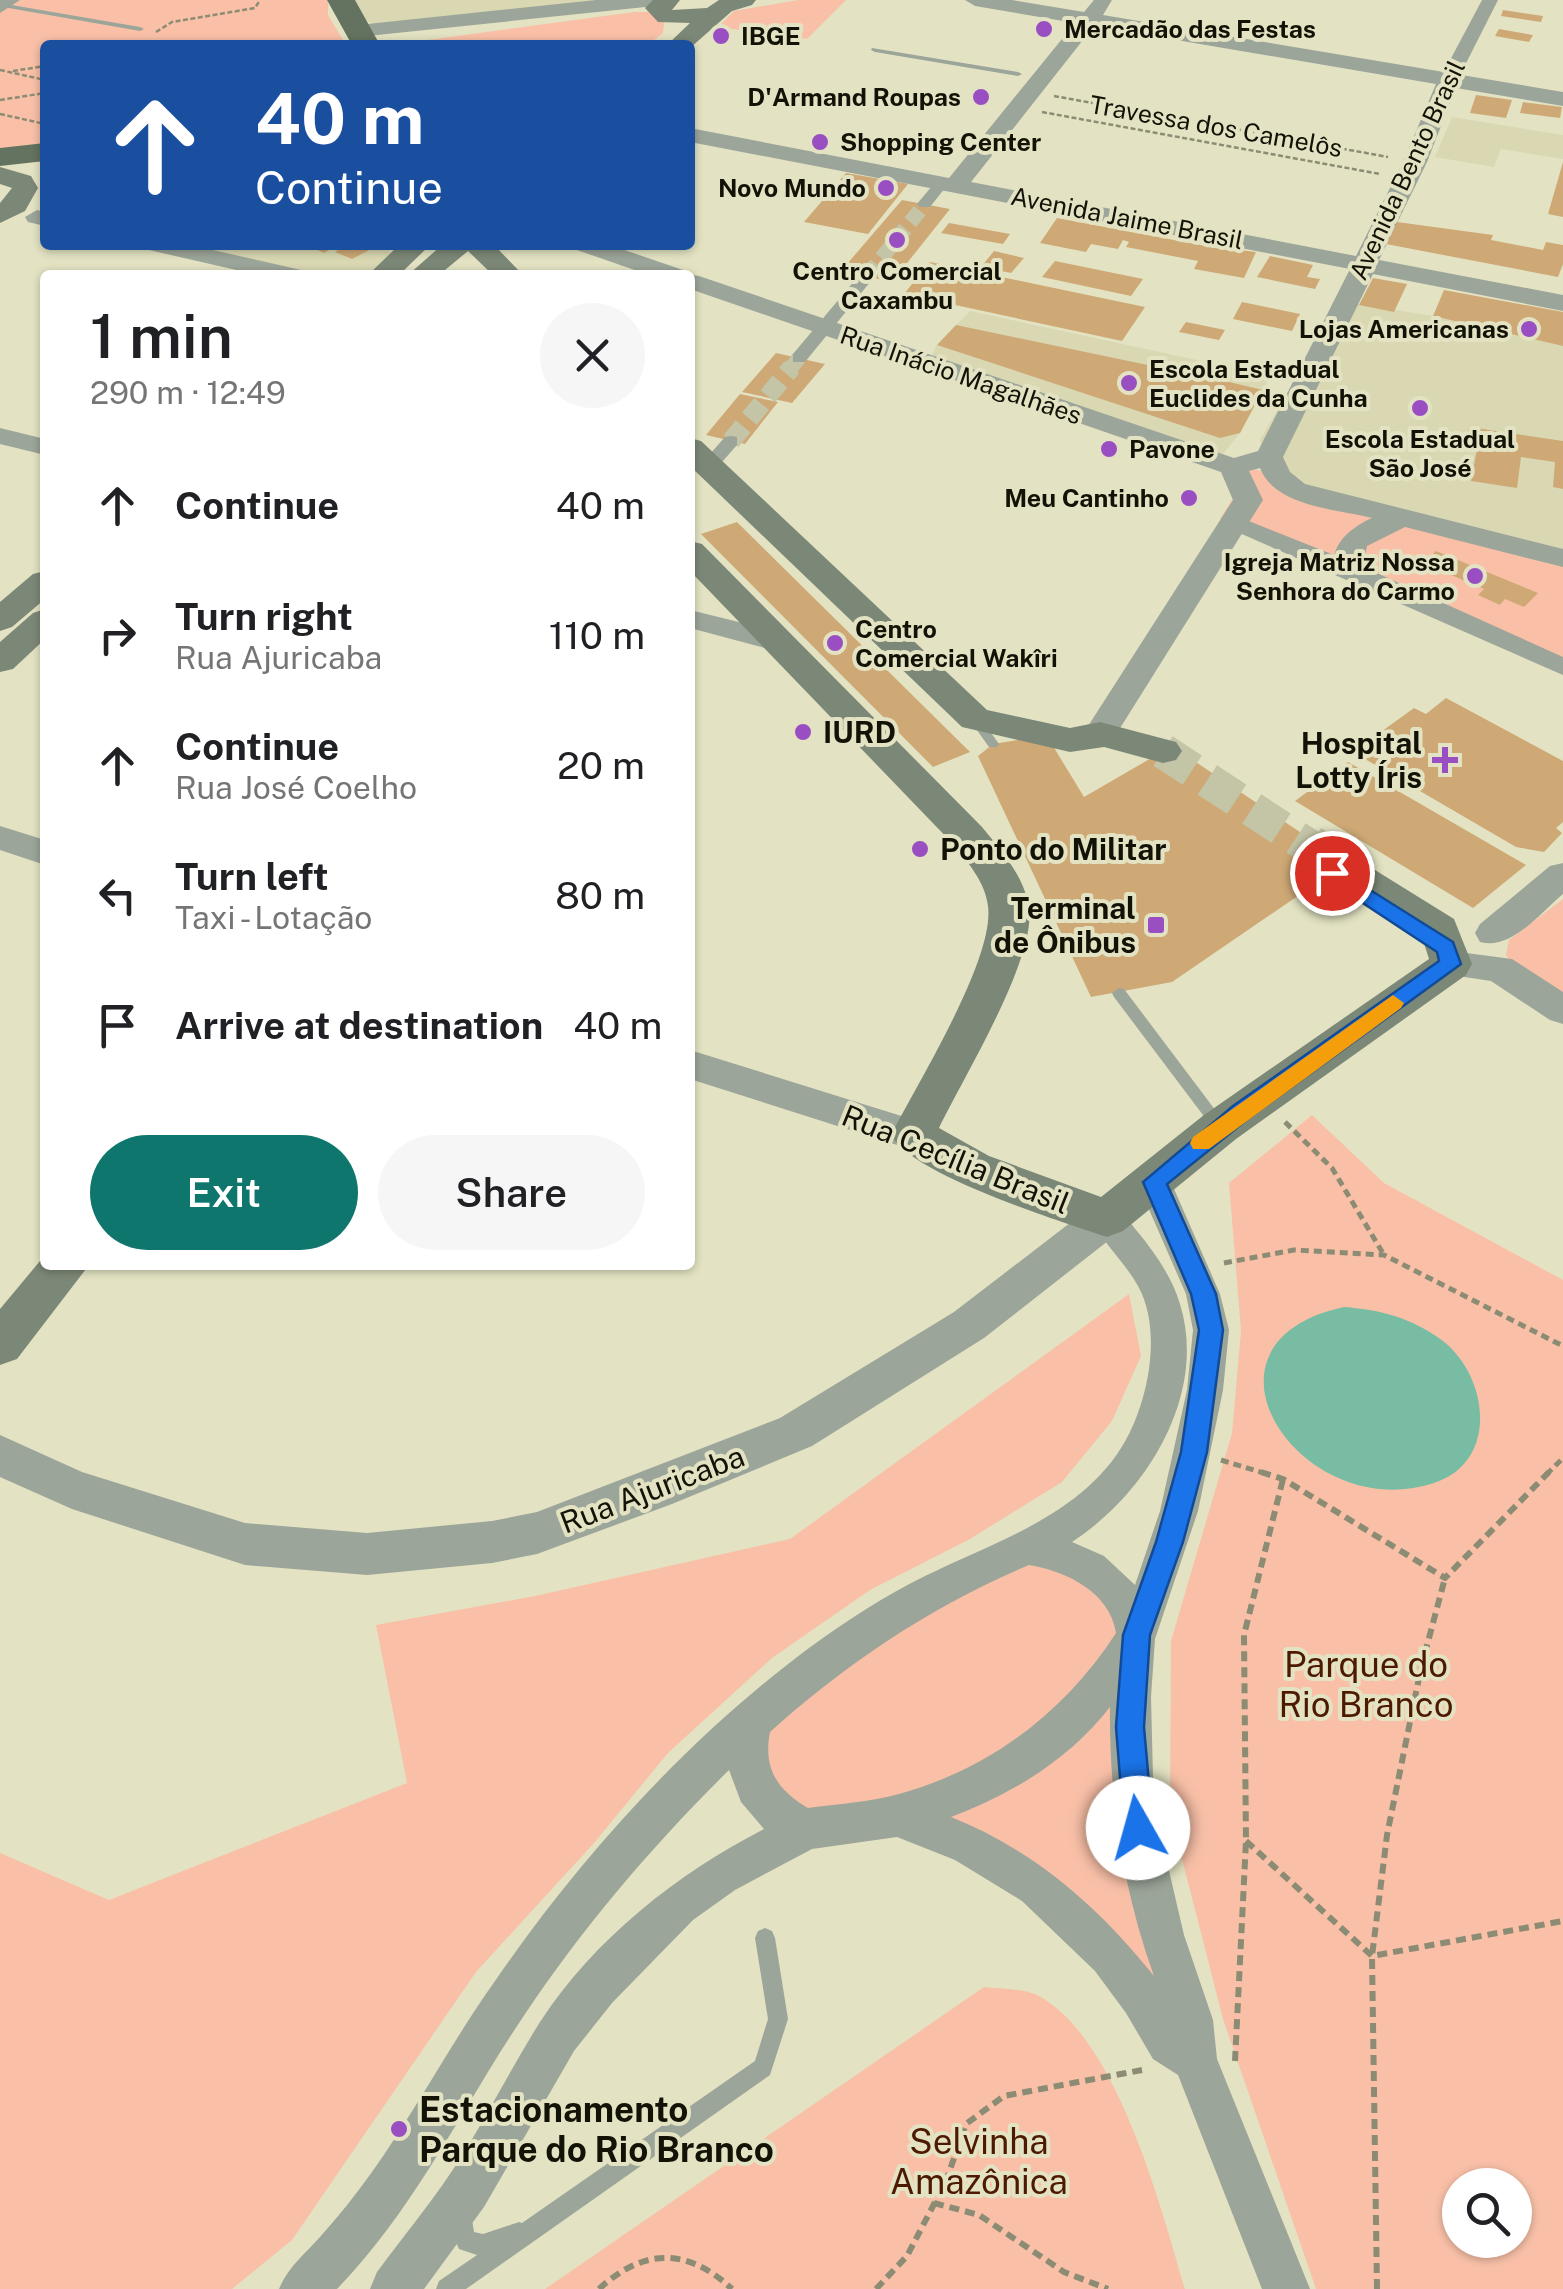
<!DOCTYPE html>
<html lang="en">
<head>
<meta charset="utf-8">
<style>
  :root { --surface:#fff; --page:#f6f6f6; --text:#202124; --muted:#757577; --accent:#0f766e }
  body { margin:0; font-family:"Public Sans",sans-serif; background:var(--page); color:var(--text); height:100vh; display:flex; flex-direction:column; font-size:38px; white-space:nowrap }
  * { box-sizing:border-box; margin:0 }
  p { font-size:32px; color:var(--muted) }
  .icon { flex:none; width:55px; height:55px; fill:none; stroke:currentColor; stroke-width:2; stroke-linecap:round; stroke-linejoin:round }
  .map { position:relative; flex:1; overflow:hidden }
  .panel { position:absolute; left:40px; top:270px; width:655px; height:1000px; display:flex; flex-direction:column; background:var(--surface); border-radius:10px; box-shadow:0 2px 8px #0004 }
  .panel>* { flex:none }
  .banner { position:absolute; left:40px; top:40px; width:655px; height:210px; border-radius:10px; box-shadow:0 2px 8px #0004; background:#1a4fa0; color:#fff; overflow:hidden }
  .fabs { position:absolute; left:1442px; top:2168px; display:grid; gap:20px }
  .fabs a { display:grid; place-items:center; width:90px; height:90px; border-radius:50%; background:var(--surface); box-shadow:0 2px 8px #0004; font-size:50px }
  .pin { position:absolute; display:grid; place-items:center; width:85px; height:85px; color:#fff; margin:-42px; border:5px solid #fff; border-radius:50%; box-shadow:0 2px 10px #0007 }
  .me { position:absolute; width:110px; margin:-55px; rotate:353deg; stroke-linejoin:round; filter:drop-shadow(0 0 8px #0008) }
  .turn { display:flex; align-items:center; gap:35px; height:210px; padding:0 50px; font-size:45px }
  .turn .icon { width:130px; height:130px; stroke-width:2.5 }
  .turn b { display:block; font-size:70px; line-height:85px }
  .round { display:grid; place-items:center; flex:none; width:105px; height:105px; border-radius:52px; background:var(--page) }
  .summary { display:flex; align-items:center; justify-content:space-between; height:170px; padding:0 50px }
  h1 { font-size:60px; font-weight:600; line-height:75px }
  .cta { display:flex; gap:20px; margin-top:auto; padding:20px 50px }
  .cta a { flex:1; height:115px; border-radius:60px; background:var(--accent); color:#fff; font-size:40px; font-weight:600; line-height:115px; text-align:center }
  .cta a+a { background:var(--page); color:var(--text) }
  ul { padding:0; list-style:none }
  li { display:flex; align-items:center; gap:30px; height:130px; padding:0 50px }
  li div { flex:1 }
  li b { display:block; font-size:38px }
  li em { font-style:normal }
  .map>svg:first-child { display:block }
</style>
</head>
<body>
<div class="map">
<svg width="1563" height="2289" viewBox="0 0 1563 2289">
  <rect width="100%" height="100%" fill="#e3e3c3"/>
  <!-- built -->
  <g fill="#d9d8b2">
    <polygon points="352,0 597,0 379,26 361,19"/>
    <polygon points="1452,117 1563,135 1563,159 1501,149 1494,167 1435,157"/>
    <polygon points="180,245 385,245 390,252 385,267 376,275 311,275"/>
    <polygon points="1340,301 1433,316 1563,346 1563,552 1332,496 1272,474 1260,440"/>
    <polygon points="970,311 1271,376 1240,433 1219,459 929,362 937,345"/>
  </g>
  <!-- green -->
  <g fill="#f9c0a7" fill-rule="evenodd">
    <polygon points="0,0 328,0 328,15 346,45 45,45 45,146 0,151"/>
    <polygon points="798,0 846,0 807,39 718,27 734,11"/>
    <polygon points="634,12 657,12 665,17 663,33 648,45 391,45"/>
    <polygon points="1219,459 1272,474 1287,483 1563,553 1563,666 1220,519 1235,495"/>
    <polygon points="1563,899 1563,1000 1515,968 1506,955 1509,940"/>
    <path d="M 1312,1115 L 1384,1183 L 1563,1280 L 1563,2289 L 1316,2289 L 1223,2019 L 1170,1812 L 1171,1641 L 1232,1433 L 1241,1331 L 1229,1183 ZM 1460,2185 L 1515,2185 L 1515,2240 L 1460,2240 Z"/>
    <polygon points="1129,1294 1141,1356 1112,1421 1062,1482 970,1539 870,1590 772,1658 668,1753 594,1843 476,1972 292,2240 232,2289 0,2289 0,1853 109,1900 407,1783 376,1625 535,1596 790,1539"/>
    <polygon points="1035,1558 1101,1588 1122,1636 1043,1731 898,1805 805,1813 773,1794 762,1729 870,1641"/>
    <polygon points="1122,1677 1179,2032 927,1817"/>
    <path d="M 984,1987 C 999,1989 1023,1988 1037,1995 C 1117,2036 1161,2208 1185,2289 L 545,2289 Z"/>
  </g>
  <!-- water -->
  <path fill="#78bda3" d="M 1344,1307 C 1382,1310 1412,1318 1443,1341 C 1489,1377 1499,1462 1434,1483 C 1302,1527 1177,1343 1344,1307 Z"/>
  <!-- building -->
  <g fill="#cea976">
    <polygon points="1503,10 1543,16 1541,22 1501,16"/>
    <polygon points="1499,29 1533,35 1529,42 1495,36"/>
    <polygon points="1476,95 1512,100 1506,118 1470,113"/>
    <polygon points="1523,102 1562,107 1560,118 1520,113"/>
    <polygon points="1563,162 1563,217 1548,214"/>
    <polygon points="846,173 908,184 868,234 804,222"/>
    <polygon points="902,200 950,209 892,282 841,271"/>
    <polygon points="1057,218 1206,246 1256,252 1244,278 1194,269 1198,261 1126,247 1129,242 1123,240 1118,249 1091,244 1086,252 1040,243"/>
    <polygon points="1397,222 1493,235 1491,240 1543,250 1546,242 1563,245 1563,264 1558,277 1386,244"/>
    <polygon points="949,223 1010,234 1003,244 941,233"/>
    <polygon points="306,245 379,245 352,259 335,252 340,249 335,246 324,253"/>
    <polygon points="994,251 1024,258 1011,273 981,267"/>
    <polygon points="1270,256 1313,265 1307,277 1320,279 1315,289 1257,277"/>
    <polygon points="1055,261 1143,279 1131,296 1042,277"/>
    <polygon points="930,262 1145,307 1122,341 904,294"/>
    <polygon points="1373,278 1407,284 1394,312 1359,305"/>
    <polygon points="1444,290 1563,312 1563,346 1433,316"/>
    <polygon points="1242,302 1300,314 1292,331 1233,319"/>
    <polygon points="1186,322 1225,330 1219,340 1179,332"/>
    <polygon points="956,325 1229,382 1263,390 1240,433 1220,438 937,345"/>
    <polygon points="776,353 825,364 792,403 742,392"/>
    <polygon points="740,394 778,402 745,444 706,435"/>
    <polygon points="1469,427 1563,441 1563,489 1553,487 1555,462 1521,457 1517,488 1471,481 1477,449 1465,447"/>
    <polygon points="737,522 970,752 933,767 701,534"/>
    <polygon points="1436,551 1538,593 1524,607 1505,599 1500,605 1478,595 1484,589 1423,563"/>
    <polygon points="1446,698 1563,761 1563,822 1556,828 1562,833 1544,852 1516,847 1353,752 1414,708 1426,714"/>
    <polygon points="1030,738 1050,741 1084,797 1172,746 1346,863 1172,982 1091,997 978,756 993,744"/>
    <polygon points="1348,762 1526,865 1473,908 1295,801"/>
  </g>
  <g fill="none" stroke-linecap="round" stroke-linejoin="round">
    <!-- pedestrian-tunnel-far1 -->
    <g stroke="#c4c4a7" stroke-width="15" stroke-dasharray="15 8" stroke-linecap="butt">
      <polyline points="867,276 925,204"/>
      <polyline points="790,369 799,358"/>
    </g>
    <!-- pedestrian-tunnel -->
    <polyline stroke="#c4c4a7" stroke-width="19" stroke-dasharray="19 10" stroke-linecap="butt" points="731,441 792,367"/>
    <!-- secondary-tunnel-far1 -->
    <polyline stroke="#c4c4a7" stroke-width="35" stroke-dasharray="35 18" stroke-linecap="butt" points="1163,751 1313,849"/>
    <!-- secondary-tunnel -->
    <polyline stroke="#c4c4a7" stroke-width="45" stroke-dasharray="45 22" stroke-linecap="butt" points="1309,847 1340,867"/>
    <!-- path-far2 -->
    <g stroke="#8c8c74" stroke-width="2.5" stroke-dasharray="5 2.5" stroke-linecap="butt">
      <polyline points="156,32 172,22 255,8 260,0"/>
      <polyline points="0,70 45,80"/>
      <polyline points="13,71 45,66"/>
      <polyline points="1054,96 1388,157"/>
      <polyline points="0,100 45,93"/>
      <polyline points="1042,112 1380,174"/>
      <polyline points="0,114 45,124"/>
    </g>
    <!-- path-far1 -->
    <g stroke="#8c8c74" stroke-width="5" stroke-dasharray="8 5" stroke-linecap="butt">
      <polyline points="1285,1122 1332,1168 1384,1255"/>
      <polyline points="1224,1263 1294,1250 1384,1255 1563,1346"/>
      <polyline points="1221,1460 1270,1475"/>
      <polyline points="1546,1475 1563,1458"/>
    </g>
    <!-- path -->
    <g stroke="#8c8c74" stroke-width="6" stroke-dasharray="10 6" stroke-linecap="butt">
      <polyline points="1261,1472 1283,1479 1445,1578 1549,1472"/>
      <polyline points="1246,1841 1372,1956 1563,1921"/>
      <polyline points="1235,2061 1246,1841 1244,1635 1283,1479"/>
      <polyline points="934,2203 979,2215 1064,2272 1108,2289"/>
      <path d="M 599,2289 C 644,2248 687,2247 732,2289"/>
      <polyline points="876,2289 907,2256 946,2181 966,2124 1004,2096 1142,2070"/>
      <polyline points="1377,2289 1372,1956 1387,1835 1421,1668 1445,1578"/>
    </g>
    <!-- service -->
    <g fill="#9ca599" fill-rule="evenodd">
      <polygon points="0,3 140,27 144,29 140,31 3,7"/>
      <polygon points="872,48 1018,72 1022,74 1018,76 875,52 871,50"/>
      <polygon points="975,715 979,716 999,744 997,747 989,747 969,719 971,716"/>
      <polygon points="1119,988 1124,989 1225,1123 1227,1127 1225,1131 1215,1131 1114,997 1112,993"/>
      <polygon points="765,1928 772,1931 775,1938 788,2019 770,2075 466,2289 436,2289 439,2281 477,2255 459,2249 449,2226 454,2207 462,2204 470,2207 474,2232 483,2234 519,2222 522,2223 755,2061 768,2019 755,1938 758,1931"/>
    </g>
    <!-- pedestrian -->
    <g fill="#9ca599" fill-rule="evenodd">
      <polygon points="937,180 949,183 930,207 920,207 917,204"/>
      <polygon points="861,273 875,276 805,362 793,362 793,354"/>
      <polygon points="731,436 737,437 737,445 715,470 703,470 703,462 725,437"/>
    </g>
    <!-- minor -->
    <g fill="#9ca599" fill-rule="evenodd">
      <polygon points="1482,0 1498,0 1457,81 1448,86 1442,85 1439,81"/>
      <polygon points="1236,516 1359,565 1563,657 1563,675 1228,528 1224,523"/>
      <path d="M 1154,1169 L 1166,1173 L 1171,1182 L 1220,1294 L 1229,1330 L 1223,1390 L 1198,1511 L 1155,1639 L 1151,1697 L 1153,1777 L 1163,1845 L 1184,1935 L 1213,2020 L 1217,2059 L 1310,2289 L 1262,2289 L 1178,2075 L 1153,2059 L 1126,2013 L 1095,1971 L 1022,1901 L 955,1860 L 897,1837 L 812,1849 L 735,1890 L 693,1920 L 612,2003 L 574,2051 L 484,2207 L 424,2289 L 370,2289 L 377,2272 C 401,2239 428,2207 450,2174 C 483,2125 509,2071 540,2022 C 595,1938 677,1874 764,1829 L 741,1802 L 729,1770 C 653,1845 584,1926 525,2014 C 463,2106 415,2209 337,2289 L 279,2289 C 288,2267 305,2254 320,2237 C 339,2216 356,2194 372,2172 C 416,2110 451,2043 495,1981 C 581,1856 687,1739 809,1648 C 846,1621 884,1596 925,1576 C 999,1540 1091,1512 1130,1432 C 1150,1391 1161,1327 1138,1286 C 1124,1261 1103,1243 1090,1218 L 1095,1209 C 1117,1201 1124,1215 1137,1231 C 1155,1253 1172,1277 1180,1304 C 1208,1395 1146,1494 1072,1542 L 1104,1556 L 1135,1585 L 1160,1511 L 1187,1390 L 1193,1330 L 1186,1294 L 1137,1182 L 1142,1173 ZM 1029,1565 C 1066,1571 1110,1592 1116,1633 C 1065,1712 990,1769 899,1794 C 870,1802 837,1804 808,1808 C 777,1790 763,1768 770,1732 C 848,1662 932,1606 1029,1565 ZM 1110,1707 C 1109,1798 1123,1890 1154,1976 C 1099,1907 1034,1850 951,1817 C 1011,1795 1071,1758 1110,1707 Z"/>
    </g>
    <!-- tertiary -->
    <g fill="#9ca599" fill-rule="evenodd">
      <polygon points="0,0 20,0 0,13"/>
      <polygon points="596,0 665,0 655,6 358,37 347,31 358,25"/>
      <path d="M 965,0 L 1012,0 L 1084,12 L 1094,0 L 1112,0 L 1103,15 L 1563,92 L 1563,106 L 1456,88 L 1427,162 L 1379,260 L 1563,295 L 1563,311 L 1373,274 L 1283,457 L 1290,472 L 1305,484 L 1563,549 L 1563,567 L 1405,527 L 1367,546 L 1361,576 L 1339,576 C 1323,550 1349,528 1372,518 C 1337,509 1275,507 1260,468 L 1249,471 L 1263,500 L 1112,741 L 1100,745 L 1088,741 L 1083,734 L 1233,500 L 1221,472 L 690,289 L 690,275 L 649,275 L 577,250 L 574,245 L 610,245 L 683,270 L 686,274 L 699,276 L 1234,458 L 1258,451 L 1350,269 L 690,142 L 690,128 L 949,178 L 1075,23 L 975,6 ZM 1094,26 L 1436,84 L 1403,162 L 1356,256 L 971,182 Z"/>
      <polygon points="37,210 45,212 45,226 28,222 25,217"/>
      <polygon points="146,245 191,245 301,270 305,275 258,275 149,250"/>
      <polygon points="0,428 45,439 45,455 0,444"/>
      <polygon points="690,610 787,634 792,641 787,648 776,651 690,628"/>
      <polygon points="0,826 45,840 45,865 0,850"/>
      <path d="M 1563,863 L 1563,894 C 1540,913 1511,951 1480,942 L 1475,933 L 1480,924 L 1550,866 Z"/>
      <polygon points="1451,951 1512,959 1563,992 1563,1024 1550,1020 1491,981 1438,973 1433,964 1438,955"/>
      <polygon points="690,1050 927,1124 933,1135 927,1146 913,1150 690,1079"/>
      <polygon points="1107,1201 1122,1206 1128,1218 1122,1230 984,1338 812,1446 672,1504 537,1554 492,1563 367,1575 245,1565 72,1509 0,1477 0,1435 82,1472 245,1523 367,1533 492,1521 537,1512 780,1418 954,1312 1092,1206"/>
    </g>
    <!-- secondary -->
    <g fill="#7c8877" fill-rule="evenodd">
      <polygon points="653,0 680,0 672,10 707,8 719,0 756,0 752,5 732,11 690,48 667,45 690,23 658,22 645,8"/>
      <polygon points="0,167 31,176 38,188 25,211 0,223 0,203 12,188 0,184"/>
      <polygon points="399,245 430,245 399,275 368,275"/>
      <polygon points="442,245 494,245 523,275 493,275 468,251 439,275 408,275"/>
      <polygon points="690,438 701,441 987,710 1070,728 1100,722 1176,742 1182,751 1176,760 1163,763 1104,747 1070,752 962,727 690,466"/>
      <path d="M 690,541 L 702,544 L 982,827 C 1001,850 1024,876 1029,907 C 1037,958 963,1078 939,1128 L 989,1156 L 1101,1197 L 1204,1115 L 1429,959 L 1422,937 L 1326,877 L 1320,867 L 1326,857 L 1340,853 L 1354,857 L 1454,919 L 1472,964 L 1466,975 L 1236,1139 L 1123,1231 L 1107,1237 C 1060,1221 912,1175 891,1135 C 917,1084 995,959 988,906 C 985,882 969,864 954,845 L 690,571 Z"/>
      <polygon points="45,571 45,599 12,627 0,631 0,602 33,574"/>
      <polygon points="45,609 45,639 13,669 0,672 0,642 33,613"/>
      <polygon points="45,1255 45,1265 89,1265 17,1359 0,1365 0,1309"/>
    </g>
    <!-- primary -->
    <g fill="#64735f" fill-rule="evenodd">
      <polygon points="327,0 355,0 380,45 352,45"/>
      <polygon points="45,143 45,161 0,166 0,148"/>
    </g>
  </g>
  <!-- route -->
  <polygon fill="#1a73e8" stroke="#114b97" stroke-width="2.5" points="1332,866 1453,942 1461,964 1249,1118 1167,1184 1216,1294 1223,1330 1207,1452 1183,1542 1150,1635 1144,1727 1153,1828 1149,1838 1138,1842 1128,1838 1124,1828 1116,1727 1123,1635 1156,1542 1181,1452 1199,1330 1191,1294 1143,1182 1233,1106 1439,961 1437,952 1325,878 1325,868"/>
  <!-- slow -->
  <polygon fill="#f59e0b" points="1393,995 1404,1003 1401,1008 1209,1149 1193,1149 1190,1143 1193,1137"/>
  <!-- markers -->
  <g fill="#994fc2" stroke="#e3e3c3" stroke-width="4">
    <circle cx="1044" cy="29" r="10"/>
    <circle cx="721" cy="36" r="10"/>
    <circle cx="981" cy="97" r="10"/>
    <circle cx="820" cy="142" r="10"/>
    <circle cx="886" cy="188" r="10"/>
    <circle cx="897" cy="240" r="10"/>
    <circle cx="1529" cy="329" r="10"/>
    <circle cx="1129" cy="383" r="10"/>
    <circle cx="1420" cy="408" r="10"/>
    <circle cx="1109" cy="449" r="10"/>
    <circle cx="1189" cy="498" r="10"/>
    <circle cx="1475" cy="576" r="10"/>
    <circle cx="835" cy="643" r="10"/>
    <circle cx="803" cy="732" r="10"/>
    <path d="M1440 745h10v10h10v10h-10v10h-10v-10h-10v-10h10z"/>
    <circle cx="920" cy="849" r="10"/>
    <rect x="1146" y="915" width="20" height="20" rx="5"/>
    <circle cx="399" cy="2129" r="10"/>
  </g>
  <g text-anchor="middle" dominant-baseline="central" stroke-width="8" stroke-linejoin="round" paint-order="stroke">
    <!-- far-poi labels -->
    <g font-size="25" font-weight="bold" fill="#131207" stroke="#e3e3c3" text-anchor="start">
      <text x="1064" y="29">Mercadão das Festas</text>
      <text x="741" y="36">IBGE</text>
      <text x="961" y="97" text-anchor="end">D'Armand Roupas</text>
      <text x="840" y="142">Shopping Center</text>
      <text x="866" y="188" text-anchor="end">Novo Mundo</text>
      <text x="897" y="271" text-anchor="middle">Centro Comercial<tspan x="897" dy="29">Caxambu</tspan></text>
      <text x="1509" y="329" text-anchor="end">Lojas Americanas</text>
      <text x="1149" y="369">Escola Estadual<tspan x="1149" dy="29">Euclides da Cunha</tspan></text>
      <text x="1420" y="439" text-anchor="middle">Escola Estadual<tspan x="1420" dy="29">São José</tspan></text>
      <text x="1129" y="449">Pavone</text>
      <text x="1169" y="498" text-anchor="end">Meu Cantinho</text>
      <text x="1455" y="562" text-anchor="end">Igreja Matriz Nossa<tspan x="1455" dy="29">Senhora do Carmo</tspan></text>
      <text x="855" y="629">Centro<tspan x="855" dy="29">Comercial Wakîri</tspan></text>
    </g>
    <!-- far-street labels -->
    <g font-size="25" fill="#131207" stroke="#e3e3c3">
      <text transform="translate(1216 126) rotate(10)">Travessa dos Camelôs</text>
      <text transform="translate(1407 170) rotate(-65)">Avenida Bento Brasil</text>
      <text transform="translate(1127 218) rotate(11)">Avenida Jaime Brasil</text>
      <text transform="translate(961 375) rotate(19)">Rua Inácio Magalhães</text>
    </g>
    <!-- poi labels -->
    <g font-size="30" font-weight="bold" fill="#131207" stroke="#e3e3c3" text-anchor="start">
      <text x="823" y="732">IURD</text>
      <text x="1422" y="743" text-anchor="end">Hospital<tspan x="1422" dy="34">Lotty Íris</tspan></text>
      <text x="940" y="849">Ponto do Militar</text>
      <text x="1136" y="908" text-anchor="end">Terminal<tspan x="1136" dy="34">de Ônibus</tspan></text>
    </g>
    <!-- street labels -->
    <g font-size="30" fill="#131207" stroke="#e3e3c3">
      <text transform="translate(956 1159) rotate(22)">Rua Cecília Brasil</text>
      <text transform="translate(652 1489) rotate(-21)">Rua Ajuricaba</text>
    </g>
    <!-- near-park labels -->
    <g font-size="35" fill="#4d1900" stroke="#e3e3c3">
      <text x="1366" y="1664">Parque do<tspan x="1366" dy="40">Rio Branco</tspan></text>
      <text x="979" y="2141">Selvinha<tspan x="979" dy="40">Amazônica</tspan></text>
    </g>
    <!-- near-poi labels -->
    <g font-size="35" font-weight="bold" fill="#131207" stroke="#e3e3c3" text-anchor="start">
      <text x="419" y="2109">Estacionamento<tspan x="419" dy="40">Parque do Rio Branco</tspan></text>
    </g>
  </g>
</svg>
<div class="fabs">
<a><svg class="icon" aria-label="search" viewBox="0 0 24 24"><circle cx="10" cy="10" r="6"/><path d="M15 15l6 6"/></svg></a>
</div>
<div class="pin" style="left:1332px;top:873px;background:#d93025"><svg class="icon" aria-label="arrive" viewBox="0 0 24 24"><path d="M6 21V4h12l-3 4 3 4H6"/></svg></div>
<svg class="me" style="left:1138px;top:1828px" viewBox="-20 -20 40 40"><circle r="19" fill="#fff"/><path d="M0-13L10 11 0 6-10 11z" fill="#1a73e8"/></svg>
<div class="banner">
<div class="turn"><svg class="icon" aria-label="ahead" viewBox="0 0 24 24"><path d="M12 20V5M6 11l6-6 6 6"/></svg><div><b>40 m</b>Continue</div></div>
</div>
<section class="panel">
<div class="summary"><div><h1>1 min</h1><p>290 m · 12:49</p></div><a class="round"><svg class="icon" aria-label="close" viewBox="0 0 24 24"><path d="M6 6l12 12M18 6L6 18"/></svg></a></div>
<ul>
<li><svg class="icon" aria-label="ahead" viewBox="0 0 24 24"><path d="M12 20V5M6 11l6-6 6 6"/></svg><div><b>Continue</b></div><em>40 m</em></li>
<li><svg class="icon" aria-label="right" viewBox="0 0 24 24"><path d="M7 20v-9h11M14 6l5 5-5 5"/></svg><div><b>Turn right</b><p>Rua Ajuricaba</p></div><em>110 m</em></li>
<li><svg class="icon" aria-label="ahead" viewBox="0 0 24 24"><path d="M12 20V5M6 11l6-6 6 6"/></svg><div><b>Continue</b><p>Rua José Coelho</p></div><em>20 m</em></li>
<li><svg class="icon" aria-label="left" viewBox="0 0 24 24"><path d="M17 20v-9H6M10 6l-5 5 5 5"/></svg><div><b>Turn left</b><p>Taxi - Lotação</p></div><em>80 m</em></li>
<li><svg class="icon" aria-label="arrive" viewBox="0 0 24 24"><path d="M6 21V4h12l-3 4 3 4H6"/></svg><div><b>Arrive at destination</b></div><em>40 m</em></li>
</ul>
<div class="cta"><a>Exit</a><a>Share</a></div>
</section>
</div>
</body>
</html>
